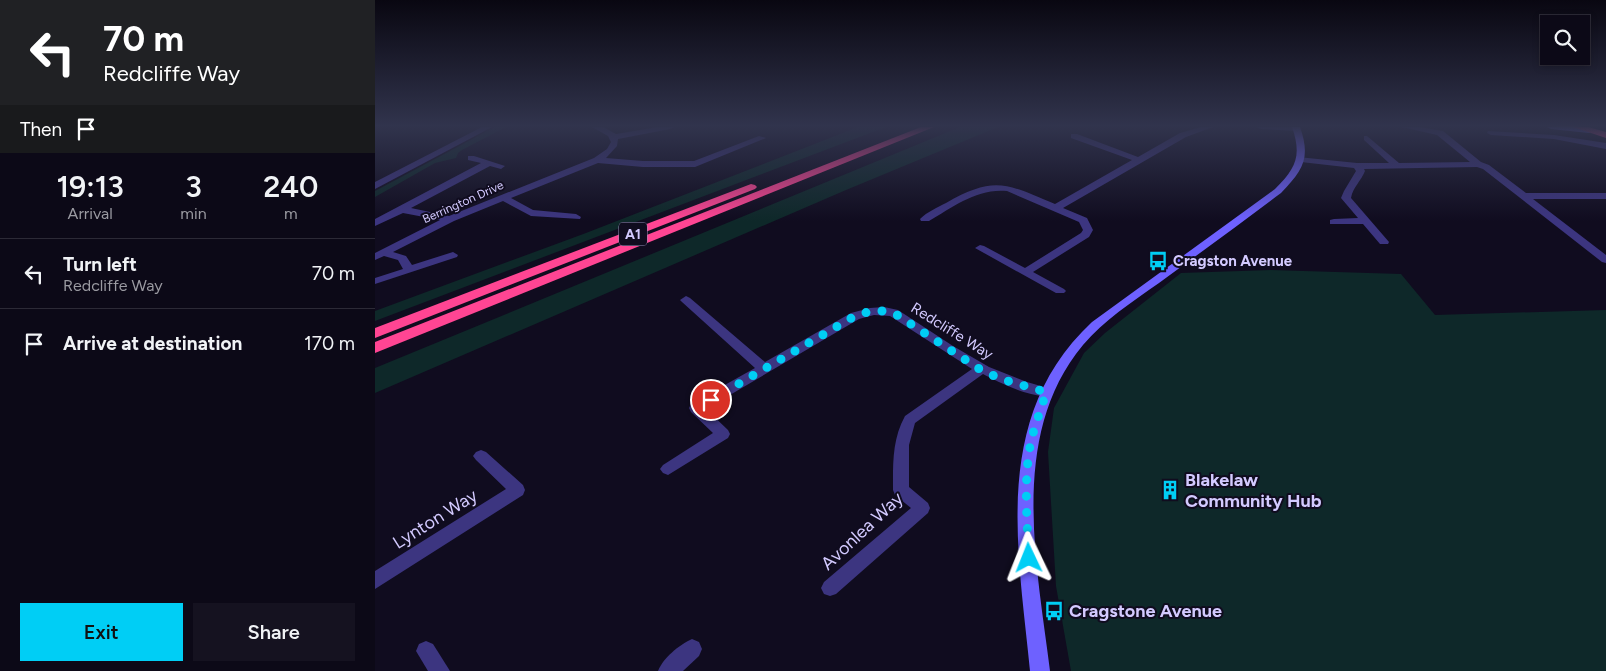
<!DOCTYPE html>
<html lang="en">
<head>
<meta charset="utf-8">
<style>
  :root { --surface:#0c0917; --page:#151220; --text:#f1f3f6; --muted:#9a9aa1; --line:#2c2a36; --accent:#00cef5 }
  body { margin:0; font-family:Figtree,sans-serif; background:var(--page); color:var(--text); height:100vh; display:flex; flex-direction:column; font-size:19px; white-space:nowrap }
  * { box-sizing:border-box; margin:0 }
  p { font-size:16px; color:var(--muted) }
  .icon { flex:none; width:28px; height:28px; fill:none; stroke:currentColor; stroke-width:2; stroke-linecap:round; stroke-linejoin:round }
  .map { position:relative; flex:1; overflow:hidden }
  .details { display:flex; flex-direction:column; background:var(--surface); width:375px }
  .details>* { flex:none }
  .top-card { background:#202124; color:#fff; overflow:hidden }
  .buttons { position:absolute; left:1165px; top:15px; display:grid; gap:10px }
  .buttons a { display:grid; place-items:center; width:50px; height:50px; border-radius:0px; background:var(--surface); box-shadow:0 2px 8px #0003,0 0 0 1px var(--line); font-size:25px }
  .pin { position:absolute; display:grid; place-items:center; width:42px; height:42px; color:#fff; margin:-21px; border:2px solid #fff; border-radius:50%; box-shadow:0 1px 5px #0007 }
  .me { position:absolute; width:55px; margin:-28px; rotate:358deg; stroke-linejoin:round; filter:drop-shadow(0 0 4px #0008) }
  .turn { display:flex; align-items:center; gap:18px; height:105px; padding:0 20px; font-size:22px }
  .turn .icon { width:65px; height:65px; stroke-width:2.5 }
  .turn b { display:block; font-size:35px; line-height:42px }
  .then { display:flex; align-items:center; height:48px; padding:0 20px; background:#0003; gap:10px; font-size:19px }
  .eta { display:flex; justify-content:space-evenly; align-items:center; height:85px; text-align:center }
  .eta b { font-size:30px; font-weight:600; line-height:35px }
  .action { display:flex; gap:10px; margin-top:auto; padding:10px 20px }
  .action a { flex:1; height:58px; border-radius:0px; background:var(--accent); color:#111; font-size:20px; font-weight:600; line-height:58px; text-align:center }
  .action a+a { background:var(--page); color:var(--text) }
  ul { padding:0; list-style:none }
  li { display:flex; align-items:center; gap:15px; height:70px; padding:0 20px; border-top:1px solid var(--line) }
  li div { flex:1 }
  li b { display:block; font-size:19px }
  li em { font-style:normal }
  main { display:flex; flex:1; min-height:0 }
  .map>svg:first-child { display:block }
</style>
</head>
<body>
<main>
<section class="details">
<div class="top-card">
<div class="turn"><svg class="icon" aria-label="left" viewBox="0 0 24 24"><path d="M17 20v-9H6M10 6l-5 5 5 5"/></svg><div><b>70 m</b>Redcliffe Way</div></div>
<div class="then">Then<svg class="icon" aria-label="arrive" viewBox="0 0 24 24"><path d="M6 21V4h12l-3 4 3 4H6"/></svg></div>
</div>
<div class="eta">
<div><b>19:13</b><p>Arrival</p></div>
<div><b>3</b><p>min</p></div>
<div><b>240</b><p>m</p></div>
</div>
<ul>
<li><svg class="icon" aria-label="left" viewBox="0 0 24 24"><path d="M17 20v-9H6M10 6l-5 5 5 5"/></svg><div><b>Turn left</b><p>Redcliffe Way</p></div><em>70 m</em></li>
<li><svg class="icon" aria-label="arrive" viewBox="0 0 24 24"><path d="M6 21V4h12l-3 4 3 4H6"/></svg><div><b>Arrive at destination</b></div><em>170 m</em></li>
</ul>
<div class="action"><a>Exit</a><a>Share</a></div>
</section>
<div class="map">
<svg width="1231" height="671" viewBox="0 0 1231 671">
  <rect width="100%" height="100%" fill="#100c1f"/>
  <!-- green -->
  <g fill="#0e2829">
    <polygon points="120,127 131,127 87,150 83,153 81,158 60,163 0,197 0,191"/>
    <polygon points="483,127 511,127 0,321 0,311 211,233"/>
    <polygon points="585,127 623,127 471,190 0,393 0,368"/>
    <polygon points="896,270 1026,274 1060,315 1231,310 1231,671 696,671 681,586 673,452 679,408 709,353 730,333 806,273"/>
  </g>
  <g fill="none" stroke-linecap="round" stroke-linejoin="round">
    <!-- street -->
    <g fill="#3c3580" fill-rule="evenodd">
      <polygon points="107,127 117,127 0,189 0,182"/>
      <polygon points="217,127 228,127 241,134 283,127 299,127 295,129 243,139 242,146 231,158 268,161 319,161 384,136 391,138 320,167 268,167 223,163 136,198 158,210 201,214 206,217 205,219 156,216 128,201 79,221 18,252 31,256 37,265 78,252 83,255 82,257 0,284 0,278 28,269 23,260 9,256 0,260 0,253 65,220 28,213 0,226 0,219 106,163 93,160 93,156 99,156 130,166 126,169 115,166 36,208 74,216 219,158 232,149 236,142 233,136"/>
      <path d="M 826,127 L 838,127 L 811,137 L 688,208 L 712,218 L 718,230 L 714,237 L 658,272 L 689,289 L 691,291 L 689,293 L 681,293 L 600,248 L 605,245 L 609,246 L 650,268 L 706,233 L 708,230 L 704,222 L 632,191 C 602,188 578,207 554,221 L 546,221 L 545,219 C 552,212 563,207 571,203 C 620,175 632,184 680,204 L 757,160 L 696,138 L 696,134 L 702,134 L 763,157 L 805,133 Z"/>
      <polygon points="882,127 923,127 926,129 922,131 886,129"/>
      <path d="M 1027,127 L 1044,127 L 1068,131 L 1106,162 L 1114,165 L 1151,193 L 1231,193 L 1231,199 L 1158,199 L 1231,255 L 1231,263 L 1227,262 L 1108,169 L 1102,167 L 989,169 L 990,171 C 986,181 978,187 976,198 L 1014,242 L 1013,244 L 1005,244 L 988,224 L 955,224 L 955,220 L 959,219 L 983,218 L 966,198 L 969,191 L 981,171 L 979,168 L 926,162 L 922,159 L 923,157 L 982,163 L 1014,163 L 989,140 L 989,136 L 992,136 L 1024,163 L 1095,162 L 1062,135 Z"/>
      <polygon points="1113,131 1179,135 1231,143 1231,149 1179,139 1116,135 1112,133"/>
      <path d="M 311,296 L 315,298 L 390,362 L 476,313 L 495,308 L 509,307 L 523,310 L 578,346 L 614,367 L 652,382 L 676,389 L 678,392 L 676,395 C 660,400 623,382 608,374 L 540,423 L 534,445 L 534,487 L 553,503 L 555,508 L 553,513 L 461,594 L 455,596 L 449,594 L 446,588 L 449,582 L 536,508 L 520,495 L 518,490 C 518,464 517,440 530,416 L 597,369 L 515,316 L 499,315 L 484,319 L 331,409 L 353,430 L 355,434 L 353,438 L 293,475 L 288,473 L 285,469 L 288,465 L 338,433 L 316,412 L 314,408 L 316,404 L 380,368 L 307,302 L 305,300 Z"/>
      <polygon points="106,450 111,452 148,485 150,490 148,495 0,589 0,571 131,489 101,460 98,456 101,452"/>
      <path d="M 317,639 L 324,642 L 327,649 L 324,656 L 308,671 L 283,671 C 288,658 304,645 317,639 Z"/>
      <polygon points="51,641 58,644 75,671 53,671 41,651 44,644"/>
    </g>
    <!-- secondary -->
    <g fill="#6e61ff" fill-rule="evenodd">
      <path d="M 917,127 L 925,127 C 936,158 928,170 906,193 C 866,223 825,253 784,283 C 757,302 729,320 708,345 C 633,435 662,565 675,671 L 655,671 C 643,548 616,416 717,322 L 900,189 C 921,168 927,156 917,127 Z"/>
      <path d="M 1172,127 C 1185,126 1207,124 1218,131 L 1214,133 L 1176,129 Z"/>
    </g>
    <!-- highway -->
    <g fill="#ff4593" fill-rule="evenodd">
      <polygon points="546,127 559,127 0,353 0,342"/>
      <polygon points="1198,127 1213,127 1231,132 1231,138"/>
      <polygon points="376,184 380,185 382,187 380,189 0,338 0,328"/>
    </g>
  </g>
  <!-- sky -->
  <linearGradient id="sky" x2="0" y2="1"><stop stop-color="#090711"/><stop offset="0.57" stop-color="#31344d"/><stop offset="1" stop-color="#31344d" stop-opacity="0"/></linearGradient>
  <rect width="1231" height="221" fill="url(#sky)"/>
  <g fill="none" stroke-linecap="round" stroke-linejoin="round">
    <!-- route -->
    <path stroke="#00cef5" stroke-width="9" stroke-dasharray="0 16.2" d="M 336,400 L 480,316 C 494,311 504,309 519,313 L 606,370 L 626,379 L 671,392 C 667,407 661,422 657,437 C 648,474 652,520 654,558"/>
  </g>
  <!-- icons -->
  <defs>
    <symbol id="bus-bare" viewBox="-9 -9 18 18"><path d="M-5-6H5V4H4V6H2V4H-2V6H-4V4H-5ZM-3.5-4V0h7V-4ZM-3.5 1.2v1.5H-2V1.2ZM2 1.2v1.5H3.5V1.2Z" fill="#00cef5" stroke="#100c1f" stroke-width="2.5" paint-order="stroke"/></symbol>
    <symbol id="building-bare" viewBox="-9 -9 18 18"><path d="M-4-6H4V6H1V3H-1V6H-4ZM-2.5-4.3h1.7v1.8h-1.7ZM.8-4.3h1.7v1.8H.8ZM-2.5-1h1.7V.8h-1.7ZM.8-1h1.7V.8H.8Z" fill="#00cef5" stroke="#100c1f" stroke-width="2.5" paint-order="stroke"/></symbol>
  </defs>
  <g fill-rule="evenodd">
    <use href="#bus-bare" x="769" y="247" width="28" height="28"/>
    <use href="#building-bare" x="781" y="476" width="28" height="28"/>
    <use href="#bus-bare" x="665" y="597" width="28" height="28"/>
  </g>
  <g text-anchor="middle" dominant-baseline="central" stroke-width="4" stroke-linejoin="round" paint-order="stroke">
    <!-- far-street labels -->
    <g font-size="12" fill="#d3caff" stroke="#100c1f">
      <text transform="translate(88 202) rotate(-24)">Berrington Drive</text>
    </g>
    <!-- shield labels -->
    <rect fill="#100c1f" stroke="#9891bc" stroke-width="1" x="244" y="222.5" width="28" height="23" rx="4"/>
    <g font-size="14" font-weight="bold" fill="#d3caff">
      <text x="258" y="234">A1</text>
    </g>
    <!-- poi labels -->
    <g font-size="15" font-weight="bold" fill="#d3caff" stroke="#100c1f" text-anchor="start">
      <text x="798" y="261">Cragston Avenue</text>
    </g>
    <!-- street labels -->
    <g font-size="15" fill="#d3caff" stroke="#100c1f">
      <text transform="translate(577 331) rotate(32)">Redcliffe Way</text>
    </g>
    <!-- near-poi labels -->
    <g font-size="18" font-weight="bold" fill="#d3caff" stroke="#100c1f" text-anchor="start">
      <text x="810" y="480">Blakelaw<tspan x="810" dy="21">Community Hub</tspan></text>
      <text x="694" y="611">Cragstone Avenue</text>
    </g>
    <!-- near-street labels -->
    <g font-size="18" fill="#d3caff" stroke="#100c1f">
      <text transform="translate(60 519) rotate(-32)">Lynton Way</text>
      <text transform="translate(487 531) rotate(-43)">Avonlea Way</text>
    </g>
  </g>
</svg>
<div class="buttons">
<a><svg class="icon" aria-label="search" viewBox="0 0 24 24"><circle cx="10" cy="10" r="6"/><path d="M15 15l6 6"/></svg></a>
</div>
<div class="pin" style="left:336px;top:400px;background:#d93025"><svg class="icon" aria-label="arrive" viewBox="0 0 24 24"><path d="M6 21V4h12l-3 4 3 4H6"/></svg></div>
<svg class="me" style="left:654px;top:558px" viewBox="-20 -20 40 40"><path d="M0-17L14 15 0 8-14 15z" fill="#00cef5" stroke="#fff" stroke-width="4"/></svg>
</div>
</main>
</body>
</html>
